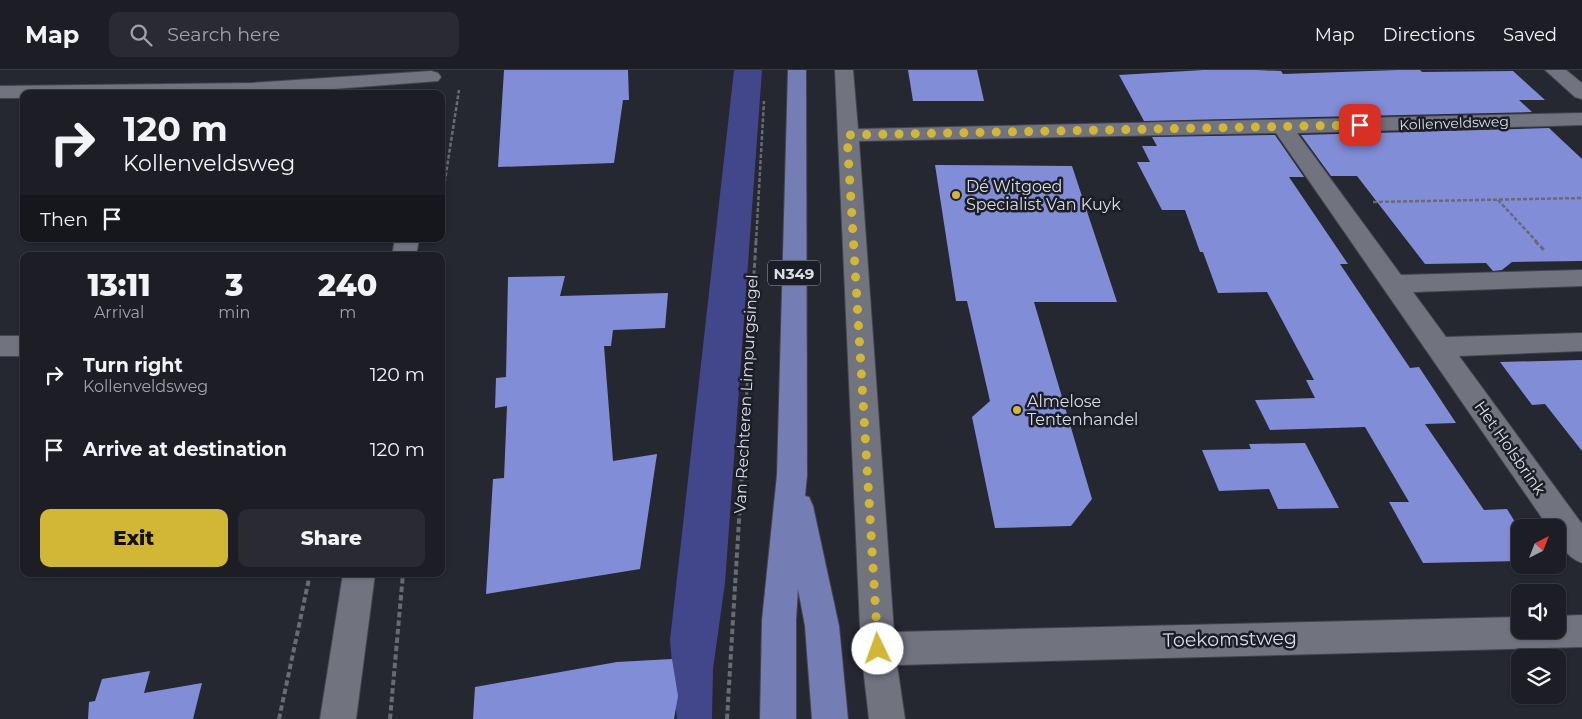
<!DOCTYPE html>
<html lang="en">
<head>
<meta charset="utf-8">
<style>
  :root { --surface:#1c1d25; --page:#292a32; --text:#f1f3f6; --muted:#a0a2a7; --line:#3a3b42; --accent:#d2b736 }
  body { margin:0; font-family:Montserrat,sans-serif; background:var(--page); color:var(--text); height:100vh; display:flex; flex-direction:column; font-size:19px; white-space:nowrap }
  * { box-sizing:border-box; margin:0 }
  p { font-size:16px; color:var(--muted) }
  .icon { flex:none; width:28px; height:28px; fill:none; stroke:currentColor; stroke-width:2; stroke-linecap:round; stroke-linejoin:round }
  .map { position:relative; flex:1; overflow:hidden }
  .sheet { position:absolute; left:20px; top:182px; width:425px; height:325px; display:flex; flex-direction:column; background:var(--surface); border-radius:10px; box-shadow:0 1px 4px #0004,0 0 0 1px var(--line) }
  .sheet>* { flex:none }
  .guide { position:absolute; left:20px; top:20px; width:425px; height:152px; border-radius:10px; box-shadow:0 1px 4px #0004,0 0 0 1px var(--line); background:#1c1d25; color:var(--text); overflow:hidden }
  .needle { width:32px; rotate:42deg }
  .controls { position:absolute; left:1511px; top:449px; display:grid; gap:10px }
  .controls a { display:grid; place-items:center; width:55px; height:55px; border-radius:10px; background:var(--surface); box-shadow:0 1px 4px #0004,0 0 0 1px var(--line); font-size:25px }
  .pin { position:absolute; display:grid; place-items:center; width:42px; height:42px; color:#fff; margin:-21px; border-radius:10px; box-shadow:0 2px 8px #0006 }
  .me { position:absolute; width:55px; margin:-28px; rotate:357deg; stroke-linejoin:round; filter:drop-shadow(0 0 4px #0008) }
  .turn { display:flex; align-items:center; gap:18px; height:105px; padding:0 20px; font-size:22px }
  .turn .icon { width:65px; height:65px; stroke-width:2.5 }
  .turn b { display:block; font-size:35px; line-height:42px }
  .then { display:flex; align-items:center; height:48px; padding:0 20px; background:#0003; gap:10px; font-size:19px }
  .eta { display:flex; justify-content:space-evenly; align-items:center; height:85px; text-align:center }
  .eta b { font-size:30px; font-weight:800; line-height:35px }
  .cta { display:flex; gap:10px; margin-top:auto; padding:10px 20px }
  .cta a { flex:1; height:58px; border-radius:10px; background:var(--accent); color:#111; font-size:20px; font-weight:800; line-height:58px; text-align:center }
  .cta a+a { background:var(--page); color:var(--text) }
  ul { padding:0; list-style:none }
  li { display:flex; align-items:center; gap:15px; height:75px; padding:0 20px }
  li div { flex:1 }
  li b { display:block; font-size:19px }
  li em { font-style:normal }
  header { display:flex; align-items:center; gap:30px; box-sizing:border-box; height:70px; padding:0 25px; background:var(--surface); border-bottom:1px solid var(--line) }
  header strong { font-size:24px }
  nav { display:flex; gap:28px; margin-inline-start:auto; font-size:18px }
  .search { width:350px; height:45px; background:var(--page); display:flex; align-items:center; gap:12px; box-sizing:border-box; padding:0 18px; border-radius:10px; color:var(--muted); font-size:19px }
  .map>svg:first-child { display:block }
</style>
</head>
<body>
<header>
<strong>Map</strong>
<div class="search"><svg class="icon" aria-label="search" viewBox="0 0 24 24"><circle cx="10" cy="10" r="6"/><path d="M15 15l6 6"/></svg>Search here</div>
<nav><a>Map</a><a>Directions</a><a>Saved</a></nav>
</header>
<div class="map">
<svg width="1582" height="649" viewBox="0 0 1582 649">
  <rect width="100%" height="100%" fill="#252731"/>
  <!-- forest -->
  <polygon fill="#41478a" points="734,0 762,0 725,513 713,599 712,649 677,649 670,570"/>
  <!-- building -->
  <g fill="#828dd7">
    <polygon points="504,0 628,0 629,30 623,30 614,93 498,97"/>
    <polygon points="908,0 977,0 984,31 913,31"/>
    <polygon points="1204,0 1256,0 1281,1 1283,4 1399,0 1420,0 1422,2 1513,1 1545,30 1519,30 1532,42 1144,51 1119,5"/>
    <polygon points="1549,58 1582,89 1582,191 1512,192 1502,200 1493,201 1486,193 1425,194 1357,106 1331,106 1301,65"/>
    <polygon points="1275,65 1304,107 1289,107 1348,194 1340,194 1410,298 1419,297 1456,353 1425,354 1484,440 1507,439 1520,460 1520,491 1423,493 1389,432 1409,432 1365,357 1270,360 1255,330 1315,328 1306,310 1314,310 1267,222 1218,223 1203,182 1200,182 1185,140 1162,140 1137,92 1150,92 1142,76 1157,76 1152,67"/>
    <polygon points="935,95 1072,96 1117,232 1034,232 1092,429 1071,456 995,458 972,347 990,331 967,231 956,231"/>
    <polygon points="565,206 560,226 668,223 665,258 613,260 611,276 604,276 613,391 657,384 640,499 486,524 493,409 504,408 507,336 495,338 496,308 506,307 508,207"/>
    <polygon points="1582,290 1582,381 1545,334 1532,335 1500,292"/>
    <polygon points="1305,373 1339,438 1278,439 1269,419 1219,421 1202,380 1251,379 1249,374"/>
    <polygon points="672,589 678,626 674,649 473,649 475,617 617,592"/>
    <polygon points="150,601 144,623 202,613 193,649 88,649 89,632 95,631 102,609"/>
  </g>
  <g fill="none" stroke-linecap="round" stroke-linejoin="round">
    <defs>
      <g id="minor">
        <path d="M 835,0 L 853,0 L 858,59 L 1582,43 L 1582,55 L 1297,63 L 1401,205 L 1582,200 L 1582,216 L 1413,222 L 1446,267 L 1582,263 L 1582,281 L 1459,286 L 1582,454 L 1582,493 C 1566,487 1558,474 1558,458 L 1549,458 L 1276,63 L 859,71 L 894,562 L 1520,547 L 1520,560 L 1558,560 L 1558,546 L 1582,545 L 1582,577 L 897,595 L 905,649 L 869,649 L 861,579 Z"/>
        <polygon points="1545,0 1566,0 1582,13 1582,29 1575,27"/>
        <polygon points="431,1 438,3 441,7 438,11 268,24 24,24 24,28 0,28 0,16 252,13"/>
        <polygon points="395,169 419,169 416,186 392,186"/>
        <rect x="0" y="266" width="24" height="20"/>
        <polygon points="343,504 375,504 356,649 320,649"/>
      </g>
      <polygon id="major" points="788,0 806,0 807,405 805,426 809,427 813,436 839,556 848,649 812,649 805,556 798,519 796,550 796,649 760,649 762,550 777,405"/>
    </defs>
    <!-- minor casing -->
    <use href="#minor" stroke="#44454e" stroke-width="2"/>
    <!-- major casing -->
    <use href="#major" stroke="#44454e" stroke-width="2"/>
    <!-- path-far2 -->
    <g stroke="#696a73" stroke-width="2.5" stroke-dasharray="4 2" stroke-linecap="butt">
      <polyline points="1498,130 1537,172"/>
      <polyline points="1373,132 1582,128"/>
      <polyline points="441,136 459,20"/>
      <polyline points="756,172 764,31"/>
    </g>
    <!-- path-far1 -->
    <g stroke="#696a73" stroke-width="3" stroke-dasharray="5 2.5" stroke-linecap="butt">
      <polyline points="1535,171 1544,180"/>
      <polyline points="743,385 756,171"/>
    </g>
    <!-- path -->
    <g stroke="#696a73" stroke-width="4" stroke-dasharray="5.5 3" stroke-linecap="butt">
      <polyline points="279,649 310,504"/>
      <polyline points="390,649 403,504"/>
      <polyline points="727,649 743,384"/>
    </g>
    <!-- minor -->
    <use href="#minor" fill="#71747f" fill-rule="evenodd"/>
    <!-- major -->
    <use href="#major" fill="#757db5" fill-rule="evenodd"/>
  </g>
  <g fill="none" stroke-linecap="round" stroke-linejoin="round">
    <!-- route -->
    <polyline stroke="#d2b736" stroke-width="9" stroke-dasharray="0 16.2" points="878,579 847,65 1360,55"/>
  </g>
  <!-- markers -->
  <g fill="#d2b736" stroke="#1c1e27" stroke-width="2">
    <circle cx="956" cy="125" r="5"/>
    <circle cx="1017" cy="340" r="5"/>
  </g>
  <g text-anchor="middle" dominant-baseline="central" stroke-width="5" stroke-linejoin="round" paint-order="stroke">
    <!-- far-street labels -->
    <g font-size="14" fill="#dcdde4" stroke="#1c1e27">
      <text transform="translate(1454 53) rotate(-2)">Kollenveldsweg</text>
    </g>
    <!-- shield labels -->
    <rect fill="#1c1e27" stroke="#a2a4ab" stroke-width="1" x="768" y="190.5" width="52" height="25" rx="4"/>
    <g font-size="15" font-weight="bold" fill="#dcdde4">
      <text x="794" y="203">N349</text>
    </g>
    <!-- poi labels -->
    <g font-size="16" fill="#dcdde4" stroke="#1c1e27" text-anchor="start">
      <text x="966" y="116">Dé Witgoed<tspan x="966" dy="18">Specialist Van Kuyk</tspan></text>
      <text x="1027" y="331">Almelose<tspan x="1027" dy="18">Tentenhandel</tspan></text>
    </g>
    <!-- street labels -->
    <g font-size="16" fill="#dcdde4" stroke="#1c1e27">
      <text transform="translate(746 324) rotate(-87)">Van Rechteren Limpurgsingel</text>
      <text transform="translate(1510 378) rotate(55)">Het Holsbrink</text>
    </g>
    <!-- near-street labels -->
    <g font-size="19" fill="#dcdde4" stroke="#1c1e27">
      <text transform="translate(1230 569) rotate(-1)">Toekomstweg</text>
    </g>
  </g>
</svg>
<div class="controls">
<a><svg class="needle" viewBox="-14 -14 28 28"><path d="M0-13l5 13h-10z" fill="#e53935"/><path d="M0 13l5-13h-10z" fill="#a0a2a7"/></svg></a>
<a><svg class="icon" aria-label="sound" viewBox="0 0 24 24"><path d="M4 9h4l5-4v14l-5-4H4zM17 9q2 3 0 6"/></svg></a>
<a><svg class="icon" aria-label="layers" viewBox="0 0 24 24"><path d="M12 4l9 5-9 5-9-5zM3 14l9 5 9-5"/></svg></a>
</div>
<div class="pin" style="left:1360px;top:55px;background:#d93025"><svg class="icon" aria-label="arrive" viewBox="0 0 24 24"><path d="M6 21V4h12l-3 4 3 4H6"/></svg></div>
<svg class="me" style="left:878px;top:579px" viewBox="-20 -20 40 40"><circle r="19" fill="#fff"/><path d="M0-13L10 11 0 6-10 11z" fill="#d2b736"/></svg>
<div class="guide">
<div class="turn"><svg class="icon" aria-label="right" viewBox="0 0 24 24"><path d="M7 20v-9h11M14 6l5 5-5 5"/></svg><div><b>120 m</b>Kollenveldsweg</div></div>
<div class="then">Then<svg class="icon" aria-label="arrive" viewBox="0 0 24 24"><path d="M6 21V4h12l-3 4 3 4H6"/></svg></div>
</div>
<section class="sheet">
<div class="eta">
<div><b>13:11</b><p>Arrival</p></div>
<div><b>3</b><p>min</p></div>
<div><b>240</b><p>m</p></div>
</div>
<ul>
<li><svg class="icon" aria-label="right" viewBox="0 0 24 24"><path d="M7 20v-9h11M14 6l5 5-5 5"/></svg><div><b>Turn right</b><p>Kollenveldsweg</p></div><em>120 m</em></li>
<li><svg class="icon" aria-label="arrive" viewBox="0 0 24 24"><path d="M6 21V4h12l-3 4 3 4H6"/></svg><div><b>Arrive at destination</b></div><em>120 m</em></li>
</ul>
<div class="cta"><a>Exit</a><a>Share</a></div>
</section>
</div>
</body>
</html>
